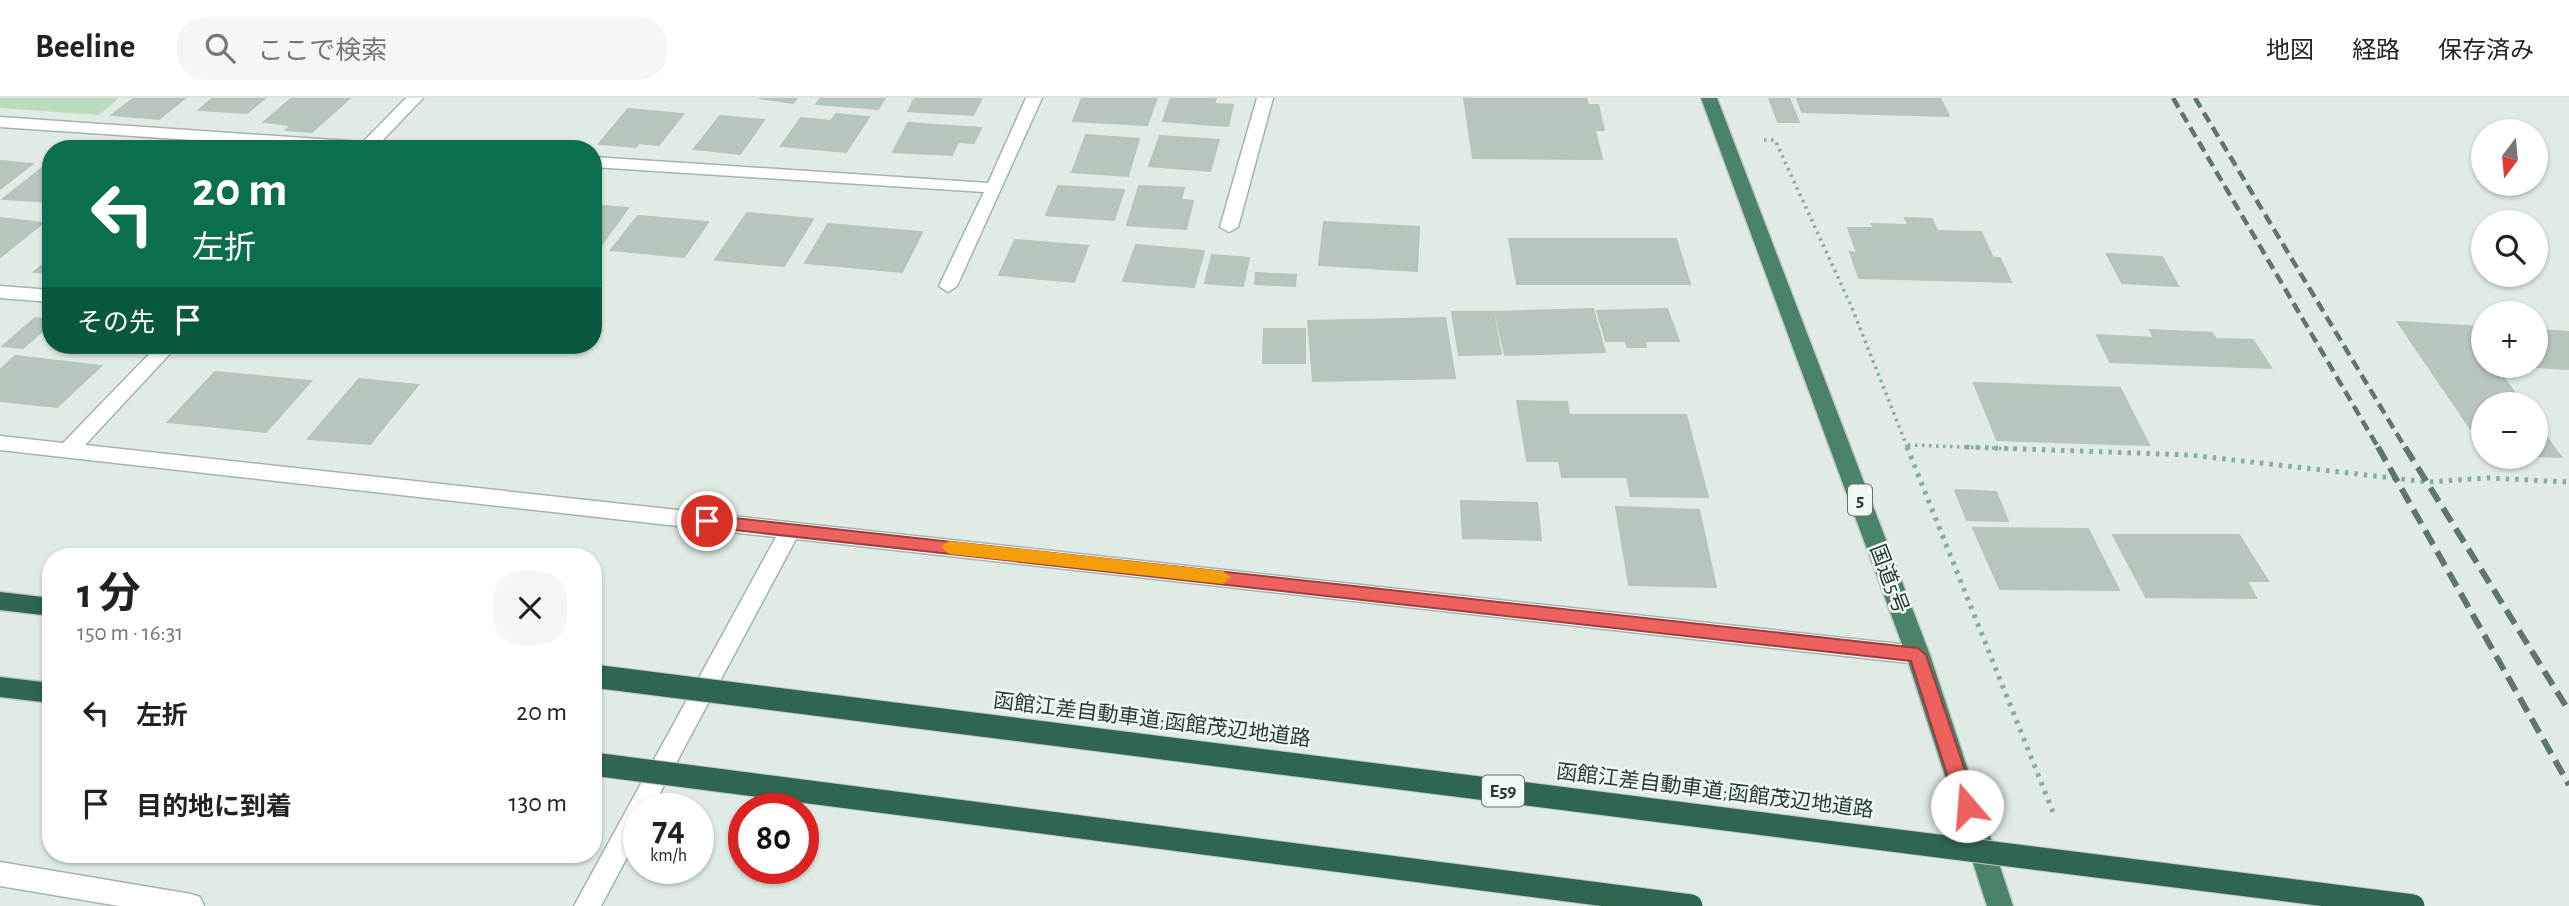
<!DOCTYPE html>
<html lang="ja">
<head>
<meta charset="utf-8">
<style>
  :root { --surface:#fff; --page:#f6f6f6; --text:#222; --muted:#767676; --line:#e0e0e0 }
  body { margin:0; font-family:"Alegreya Sans","Noto Sans JP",sans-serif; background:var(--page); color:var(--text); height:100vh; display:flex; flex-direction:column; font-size:26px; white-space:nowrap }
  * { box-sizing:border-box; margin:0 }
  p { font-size:23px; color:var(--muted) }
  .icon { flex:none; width:38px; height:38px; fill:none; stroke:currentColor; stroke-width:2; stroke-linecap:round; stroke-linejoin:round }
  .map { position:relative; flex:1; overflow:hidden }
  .drawer { position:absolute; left:42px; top:450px; width:560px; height:315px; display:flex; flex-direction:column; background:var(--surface); border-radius:28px; box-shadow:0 2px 5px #0004 }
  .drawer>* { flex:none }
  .hud { position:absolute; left:42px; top:42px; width:560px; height:214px; border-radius:28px; box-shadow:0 2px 5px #0004; background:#0b6e4f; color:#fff; overflow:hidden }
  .needle { width:46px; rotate:196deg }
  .fabs { position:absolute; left:2471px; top:21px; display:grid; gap:14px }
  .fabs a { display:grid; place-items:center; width:77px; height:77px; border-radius:50%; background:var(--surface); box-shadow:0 2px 5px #0004; font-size:35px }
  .speed { position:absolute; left:623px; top:695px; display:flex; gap:14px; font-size:35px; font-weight:700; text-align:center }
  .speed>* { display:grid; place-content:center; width:91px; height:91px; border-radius:50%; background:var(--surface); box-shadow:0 2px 5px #0004; line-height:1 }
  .speed small { font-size:18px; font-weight:400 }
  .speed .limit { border:10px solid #d22; background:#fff; color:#111 }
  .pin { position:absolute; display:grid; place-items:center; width:60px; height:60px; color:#fff; margin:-30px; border:4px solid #fff; border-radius:50%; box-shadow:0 2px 7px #0007 }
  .me { position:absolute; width:77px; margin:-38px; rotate:342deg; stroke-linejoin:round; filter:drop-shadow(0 0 5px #0008) }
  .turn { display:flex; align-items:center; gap:24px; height:147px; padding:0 35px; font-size:32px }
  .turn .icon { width:91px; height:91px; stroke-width:2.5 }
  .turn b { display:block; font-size:49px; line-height:60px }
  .then { display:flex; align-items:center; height:66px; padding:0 35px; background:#0003; gap:14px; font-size:26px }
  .round { display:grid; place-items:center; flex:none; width:74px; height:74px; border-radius:28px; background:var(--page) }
  .summary { display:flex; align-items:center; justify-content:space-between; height:119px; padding:0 35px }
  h1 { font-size:42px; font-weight:700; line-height:52px }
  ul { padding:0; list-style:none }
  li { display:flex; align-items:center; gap:21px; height:91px; padding:0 35px }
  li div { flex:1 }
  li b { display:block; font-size:26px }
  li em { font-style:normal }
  header { display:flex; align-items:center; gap:42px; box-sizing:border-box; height:98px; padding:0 35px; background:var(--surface); border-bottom:2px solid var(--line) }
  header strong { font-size:33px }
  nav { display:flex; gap:38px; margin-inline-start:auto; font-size:24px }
  .search { width:490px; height:63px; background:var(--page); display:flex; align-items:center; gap:18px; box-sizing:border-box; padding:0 24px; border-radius:28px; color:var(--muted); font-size:26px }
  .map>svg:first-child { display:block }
</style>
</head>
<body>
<header>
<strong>Beeline</strong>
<div class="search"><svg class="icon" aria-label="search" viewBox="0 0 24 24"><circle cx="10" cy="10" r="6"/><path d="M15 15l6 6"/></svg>ここで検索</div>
<nav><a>地図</a><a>経路</a><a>保存済み</a></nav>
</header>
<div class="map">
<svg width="2569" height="808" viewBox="0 0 2569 808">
  <rect width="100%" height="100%" fill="#e1ebe5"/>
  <!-- green -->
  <polygon fill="#bbdcbc" points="0,0 119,0 99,17 0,10"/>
  <!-- building -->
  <g fill="#b7c6bd" stroke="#b4c5ba" stroke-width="2">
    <polygon points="134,0 185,0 159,21 112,17"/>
    <polygon points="213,0 265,0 247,15 199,12"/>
    <polygon points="292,0 350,0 312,34 286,32 291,27 264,24"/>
    <polygon points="759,0 797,0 793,5"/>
    <polygon points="821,0 885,0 878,11 816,6"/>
    <polygon points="915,0 982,0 973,17 908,13"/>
    <polygon points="1082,0 1157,0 1147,27 1073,23"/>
    <polygon points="1171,0 1216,0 1214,6 1233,7 1228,28 1163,23"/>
    <polygon points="1464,0 1586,0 1588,7 1598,7 1604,32 1595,32 1602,61 1473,60"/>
    <polygon points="1769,0 1789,0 1799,24 1778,24"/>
    <polygon points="1797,0 1940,0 1949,18 1802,14"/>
    <polygon points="628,11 683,16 659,47 639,45 636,49 599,46"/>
    <polygon points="836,16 869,19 846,54 781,48 801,20 831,23"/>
    <polygon points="720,18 764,22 740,56 694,51"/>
    <polygon points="908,25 981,30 974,45 958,44 952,57 893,54"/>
    <polygon points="1086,37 1139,41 1128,78 1072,74"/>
    <polygon points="1160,38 1219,42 1210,73 1149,68"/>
    <polygon points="0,63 32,66 0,91"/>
    <polygon points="51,63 51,104 3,101"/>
    <polygon points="1058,88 1124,92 1114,122 1046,117"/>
    <polygon points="1139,88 1184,90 1181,102 1193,103 1186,131 1127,127"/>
    <polygon points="593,107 628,110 599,150 593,150"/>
    <polygon points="747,115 813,121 784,168 715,162"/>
    <polygon points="638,118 708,124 684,159 611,152"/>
    <polygon points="0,120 43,125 0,159"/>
    <polygon points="1905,120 1932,121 1937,133 1981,134 1993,160 2000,160 2011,184 1859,180 1850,154 1857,155 1848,130 1874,130 1872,126 1909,127"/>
    <polygon points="1324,124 1419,129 1417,173 1319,167"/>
    <polygon points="828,126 922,134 902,174 805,165"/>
    <polygon points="1509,141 1676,141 1690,186 1517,186"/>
    <polygon points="1015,142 1088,148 1074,184 999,177"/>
    <polygon points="1136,147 1204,153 1194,189 1123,183"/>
    <polygon points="2107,156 2162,159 2178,188 2122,185"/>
    <polygon points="1212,157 1249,160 1243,188 1205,185"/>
    <polygon points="51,160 51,175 34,174"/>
    <polygon points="1256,175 1296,177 1295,188 1255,186"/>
    <polygon points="1593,211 1605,254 1505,257 1495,214"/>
    <polygon points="1667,211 1679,243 1645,243 1646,249 1628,249 1625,243 1606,243 1597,213"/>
    <polygon points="1452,214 1493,214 1501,256 1459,257"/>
    <polygon points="35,220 51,222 51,225 23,250 3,248"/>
    <polygon points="1445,220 1455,280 1313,283 1308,223"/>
    <polygon points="2398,224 2483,229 2483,268 2495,268 2523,306 2483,306 2483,349"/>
    <polygon points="1264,231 1305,231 1305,265 1263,265"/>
    <polygon points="2150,232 2212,235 2216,241 2253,242 2271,270 2110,264 2097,237 2154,240"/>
    <polygon points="2536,232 2569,234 2569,271 2520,268 2536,268"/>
    <polygon points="15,258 101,268 57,309 0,303 0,272"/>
    <polygon points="215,274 311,283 266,334 168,324"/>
    <polygon points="359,281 418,287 370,346 308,341"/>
    <polygon points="1974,285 2120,290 2149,347 1997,342"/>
    <polygon points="1517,303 1567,304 1569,317 1686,317 1708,399 1631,398 1627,379 1562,379 1559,363 1527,363"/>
    <polygon points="2536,325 2561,359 2536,358"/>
    <polygon points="1955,392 1996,394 2008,423 1967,422"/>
    <polygon points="1461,403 1537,405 1541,442 1463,440"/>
    <polygon points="1616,409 1699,412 1716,489 1629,487"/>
    <polygon points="1973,430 2088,431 2119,492 2000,491"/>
    <polygon points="2113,437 2239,437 2268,483 2247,483 2256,500 2146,499"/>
  </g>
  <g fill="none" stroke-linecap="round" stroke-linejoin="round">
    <defs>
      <g id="minor">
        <polygon points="406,0 423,0 380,45 400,46 408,51 325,51 0,29 0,19 363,44"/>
        <polygon points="1026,0 1042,0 957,188 948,194 939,188 984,94 593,69 593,59 988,85"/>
        <polygon points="1257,0 1273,0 1238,129 1229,134 1220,129"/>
        <polygon points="0,188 51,192 51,204 0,200"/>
        <polygon points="158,247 178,247 85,347 1918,548 1926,550 1930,557 1926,564 1918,566 796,441 652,710 639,710 639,737 601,808 574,808 776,439 0,352 0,338 63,345"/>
        <polygon points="0,764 191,796 200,799 204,808 119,808 0,788"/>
      </g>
      <polygon id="trunk" points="1701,0 1717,0 1930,557 2013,808 1987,808 1906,557"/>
      <g id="motorway">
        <polygon points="0,494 51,500 51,518 0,512"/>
        <polygon points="0,579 51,585 51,605 0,599"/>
      </g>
    </defs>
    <!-- minor casing -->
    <use href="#minor" stroke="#a4b3ab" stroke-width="3"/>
    <!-- trunk casing -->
    <use href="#trunk" stroke="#c1c8c5" stroke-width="3"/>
    <!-- motorway casing -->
    <use href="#motorway" stroke="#c1c8c5" stroke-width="3"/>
    <!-- path-far1 -->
    <g stroke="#83ae97" stroke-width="3.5" stroke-dasharray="2.5 4.5" stroke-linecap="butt">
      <polyline points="1764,42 1775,42 1852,210 1908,351"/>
      <polyline points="1908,347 2016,351"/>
    </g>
    <!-- path -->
    <g stroke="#83ae97" stroke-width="5" stroke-dasharray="3.5 6" stroke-linecap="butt">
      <polyline points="1907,349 2055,719"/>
      <polyline points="1966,349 2190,357 2428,384 2488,380 2569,384"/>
    </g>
    <!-- minor -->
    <use href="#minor" fill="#fff" fill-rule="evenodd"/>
    <!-- trunk -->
    <use href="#trunk" fill="#4b826a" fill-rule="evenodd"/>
    <!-- motorway -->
    <use href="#motorway" fill="#2f664f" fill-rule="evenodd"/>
    <!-- rail-far1 -->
    <g stroke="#5d776a" stroke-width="4.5" stroke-dasharray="11 6" stroke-linecap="butt">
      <polyline points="2173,0 2379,351"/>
      <polyline points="2195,0 2406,351"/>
    </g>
    <!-- rail -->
    <g stroke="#5d776a" stroke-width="6" stroke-dasharray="16 8" stroke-linecap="butt">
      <polyline points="2378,349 2569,687"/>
      <polyline points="2405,349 2569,613"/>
    </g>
    <defs>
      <g id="motorway-bridge">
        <polyline points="593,578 2413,808"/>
        <polyline points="593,666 1691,808"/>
      </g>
    </defs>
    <!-- motorway-bridge casing -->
    <use href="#motorway-bridge" stroke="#c1c8c5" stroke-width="25" stroke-linecap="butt"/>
    <!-- motorway-bridge -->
    <use href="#motorway-bridge" stroke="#2f664f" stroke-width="23"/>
  </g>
  <!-- route -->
  <polygon fill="#ed615e" stroke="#9a3f3d" stroke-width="2" points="707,417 1918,550 1926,557 1977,708 1974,713 1960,713 1957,708 1911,563 707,429 699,423"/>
  <!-- slow -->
  <polygon fill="#f59e0b" points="949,443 1223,473 1231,479 1223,486 949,456 941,449"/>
  <g text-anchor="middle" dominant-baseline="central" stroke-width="5" stroke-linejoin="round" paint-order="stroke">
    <!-- shield labels -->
    <g fill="#f2f8f3" stroke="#60746a" stroke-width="2">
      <rect x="1848" y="386.5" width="24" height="31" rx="5"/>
      <rect x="1482" y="677.5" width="42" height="31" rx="5"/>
    </g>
    <g font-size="19" font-weight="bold" fill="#223b2f">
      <text x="1860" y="402">5</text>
      <text x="1503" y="693">E59</text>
    </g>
    <!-- street labels -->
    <g font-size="21" fill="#223b2f" stroke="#f2f8f3">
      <text transform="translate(1889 481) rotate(69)">国道5号</text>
      <text transform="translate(1152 622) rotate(7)">函館江差自動車道;函館茂辺地道路</text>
      <text transform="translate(1715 693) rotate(7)">函館江差自動車道;函館茂辺地道路</text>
    </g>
  </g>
</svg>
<div class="fabs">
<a><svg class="needle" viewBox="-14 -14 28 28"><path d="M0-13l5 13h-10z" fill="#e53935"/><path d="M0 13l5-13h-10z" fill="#767676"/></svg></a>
<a><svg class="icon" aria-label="search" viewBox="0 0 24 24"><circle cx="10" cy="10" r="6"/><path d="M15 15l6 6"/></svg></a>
<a>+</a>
<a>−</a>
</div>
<div class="speed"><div>74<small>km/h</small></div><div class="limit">80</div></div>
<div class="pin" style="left:707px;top:423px;background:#d93025"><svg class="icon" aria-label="arrive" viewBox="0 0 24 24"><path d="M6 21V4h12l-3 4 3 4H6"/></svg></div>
<svg class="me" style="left:1967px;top:708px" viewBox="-20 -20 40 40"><circle r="19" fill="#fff"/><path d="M0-13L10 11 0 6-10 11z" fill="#ed615e"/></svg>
<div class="hud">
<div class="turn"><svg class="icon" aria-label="left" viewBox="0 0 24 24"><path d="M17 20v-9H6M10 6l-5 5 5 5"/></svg><div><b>20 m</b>左折</div></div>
<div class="then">その先<svg class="icon" aria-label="arrive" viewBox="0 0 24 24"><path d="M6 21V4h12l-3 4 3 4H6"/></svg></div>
</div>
<section class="drawer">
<div class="summary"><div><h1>1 分</h1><p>150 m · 16:31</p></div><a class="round"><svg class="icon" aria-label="close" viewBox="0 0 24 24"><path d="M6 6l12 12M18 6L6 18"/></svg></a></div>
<ul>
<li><svg class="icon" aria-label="left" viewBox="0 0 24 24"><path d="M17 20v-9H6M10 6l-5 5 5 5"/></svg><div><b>左折</b></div><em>20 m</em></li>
<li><svg class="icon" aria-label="arrive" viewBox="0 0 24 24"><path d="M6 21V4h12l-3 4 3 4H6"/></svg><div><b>目的地に到着</b></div><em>130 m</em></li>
</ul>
</section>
</div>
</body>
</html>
